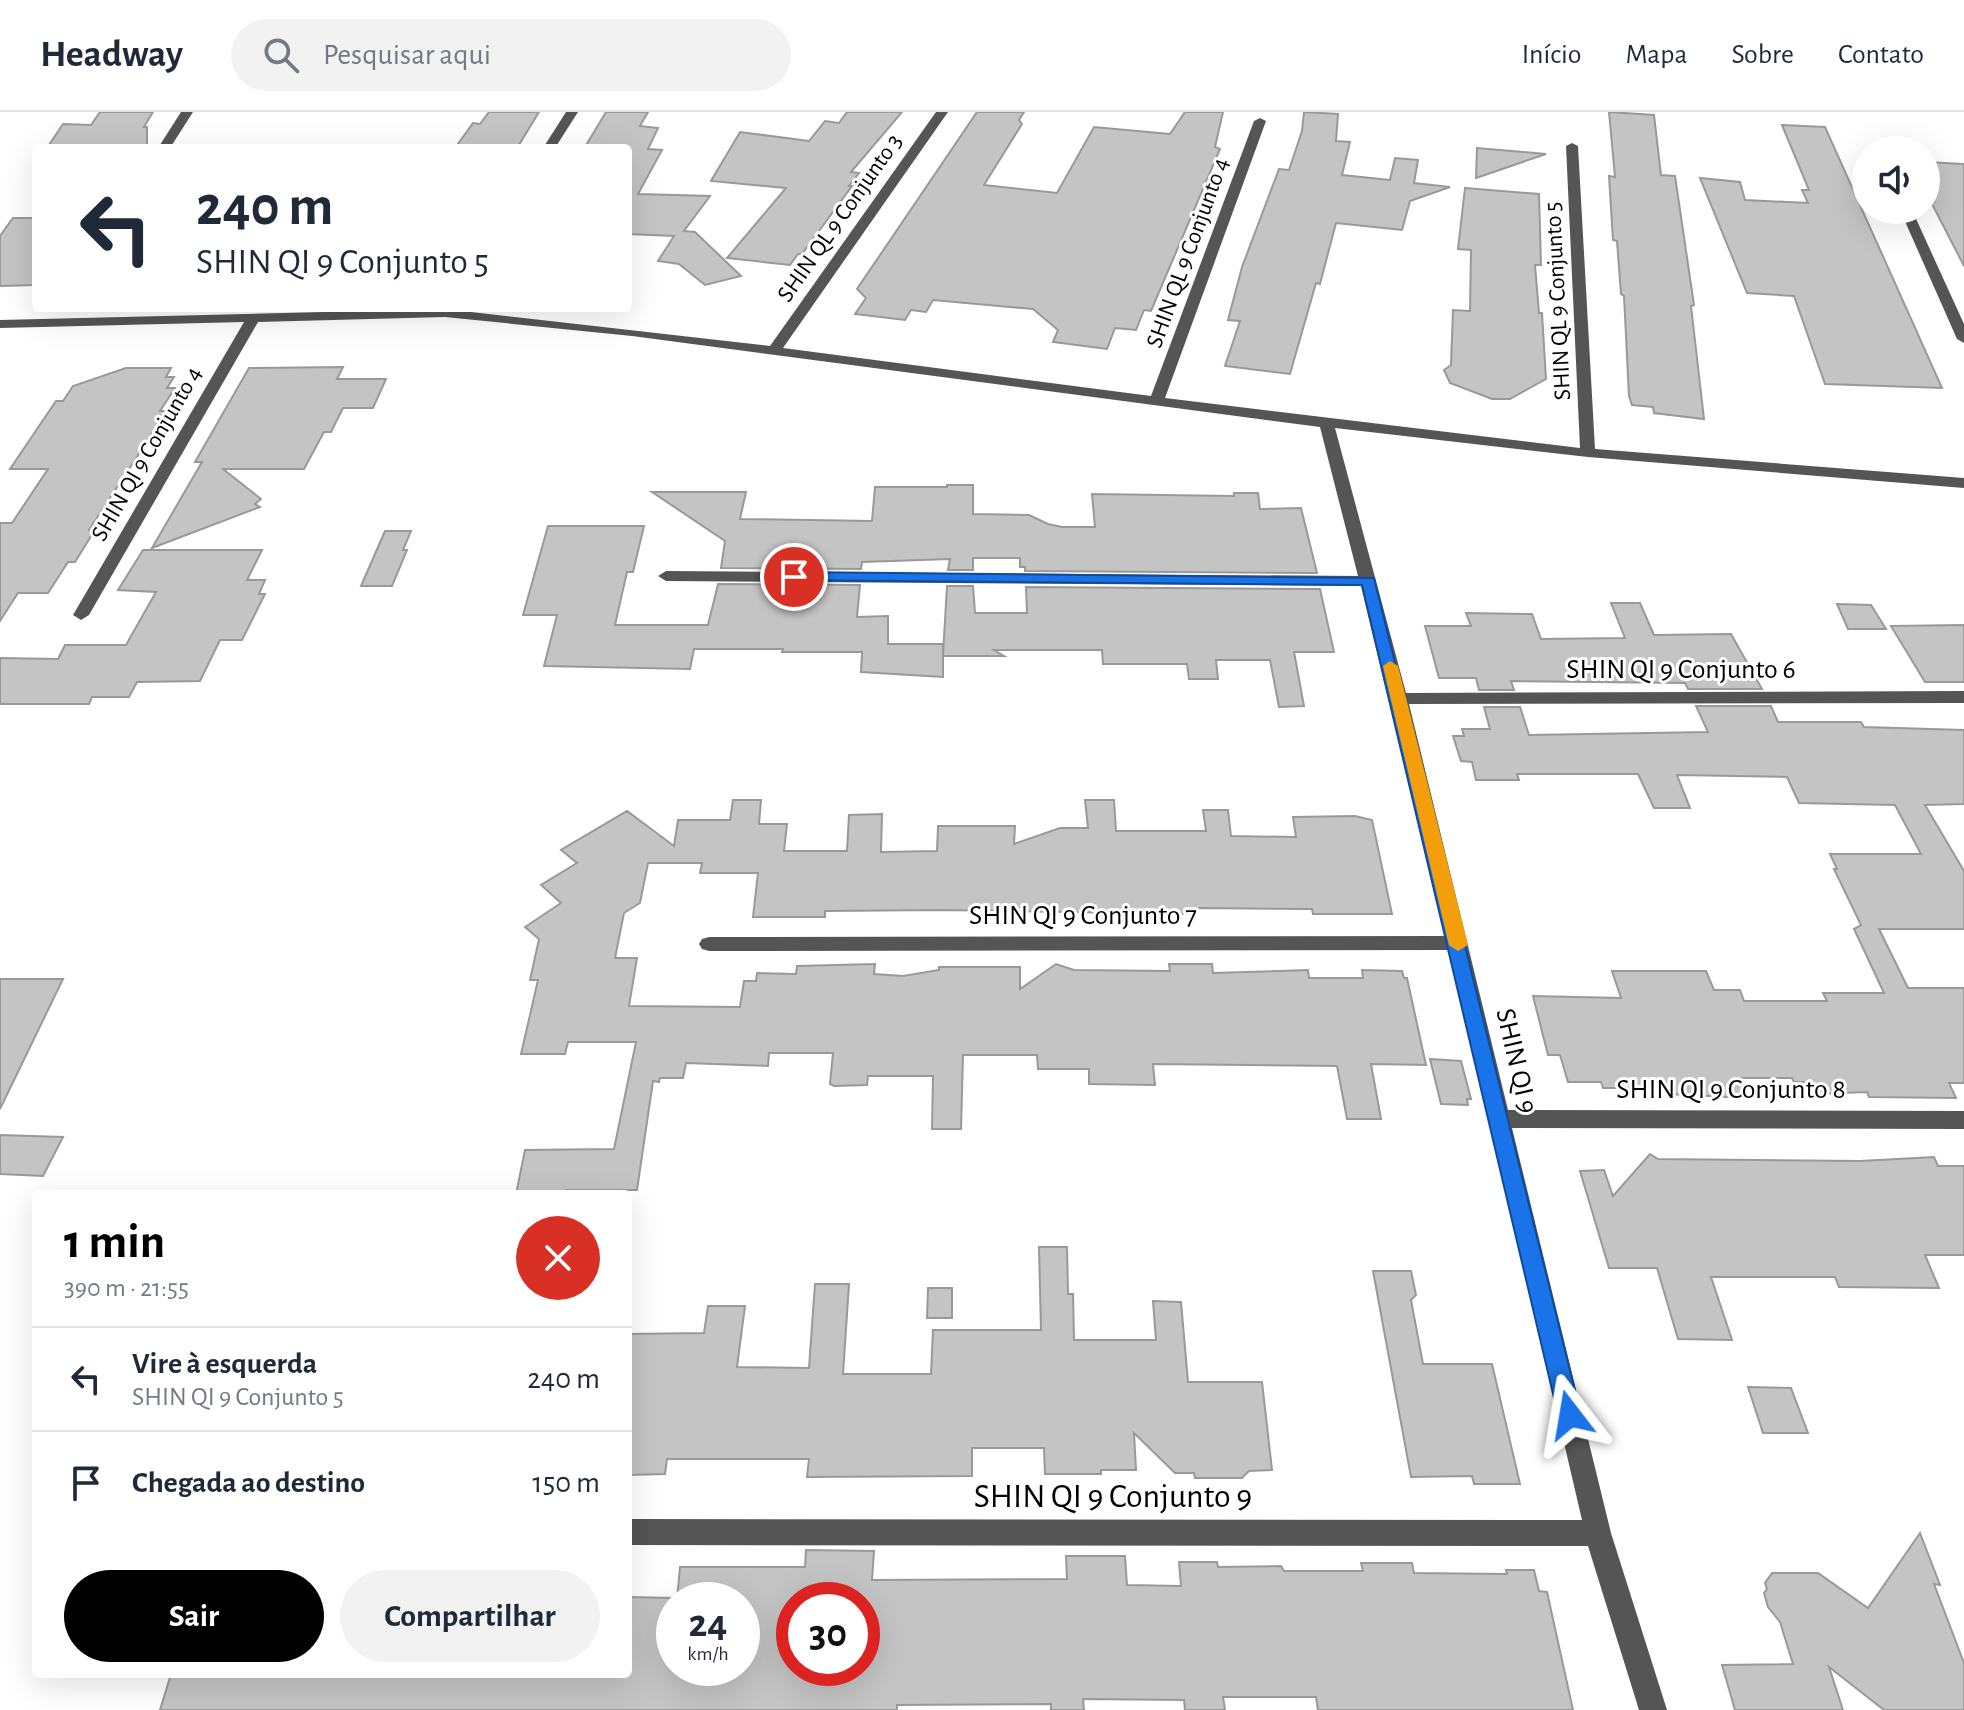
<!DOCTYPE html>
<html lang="pt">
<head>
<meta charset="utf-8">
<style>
  :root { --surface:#fff; --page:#f2f2f3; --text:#1f2937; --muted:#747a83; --line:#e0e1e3; --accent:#000 }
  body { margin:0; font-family:"Alegreya Sans",sans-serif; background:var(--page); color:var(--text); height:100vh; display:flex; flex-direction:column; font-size:30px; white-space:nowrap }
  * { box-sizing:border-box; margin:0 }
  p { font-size:26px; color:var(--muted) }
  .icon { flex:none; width:44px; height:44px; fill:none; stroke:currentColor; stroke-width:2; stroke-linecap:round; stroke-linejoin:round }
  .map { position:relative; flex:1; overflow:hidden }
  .drawer { position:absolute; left:32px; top:1078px; width:600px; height:488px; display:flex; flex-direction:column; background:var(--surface); border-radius:8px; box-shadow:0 8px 32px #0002 }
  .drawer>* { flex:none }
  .banner { position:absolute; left:32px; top:32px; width:600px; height:168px; border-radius:8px; box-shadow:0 8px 32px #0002; background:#fff; color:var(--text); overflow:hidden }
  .tools { position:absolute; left:1852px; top:24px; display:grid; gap:16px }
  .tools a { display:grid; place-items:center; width:88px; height:88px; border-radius:50%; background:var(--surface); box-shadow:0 8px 32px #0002; font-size:40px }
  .speed { position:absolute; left:656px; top:1470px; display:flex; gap:16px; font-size:40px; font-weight:700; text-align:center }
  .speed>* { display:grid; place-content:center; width:104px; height:104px; border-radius:50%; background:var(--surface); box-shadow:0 8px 32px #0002; line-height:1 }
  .speed small { font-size:20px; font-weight:400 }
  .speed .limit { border:12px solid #d22; background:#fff; color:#111 }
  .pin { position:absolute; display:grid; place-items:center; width:68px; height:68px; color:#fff; margin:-34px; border:4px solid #fff; border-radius:50%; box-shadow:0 2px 8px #0007 }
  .me { position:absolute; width:88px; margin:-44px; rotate:346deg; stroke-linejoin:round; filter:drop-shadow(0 0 6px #0008) }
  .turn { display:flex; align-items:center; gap:28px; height:168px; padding:0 32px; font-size:36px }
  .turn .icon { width:104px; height:104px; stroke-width:2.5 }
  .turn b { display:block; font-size:56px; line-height:68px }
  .round { display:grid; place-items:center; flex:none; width:84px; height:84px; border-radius:42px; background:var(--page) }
  .summary { display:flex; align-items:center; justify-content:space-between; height:136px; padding:0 32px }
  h1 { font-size:48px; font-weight:700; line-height:60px; color:var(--accent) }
  .primary-button { display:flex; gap:16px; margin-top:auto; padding:16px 32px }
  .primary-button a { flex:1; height:92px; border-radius:48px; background:var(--accent); color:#fff; font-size:32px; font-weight:700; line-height:92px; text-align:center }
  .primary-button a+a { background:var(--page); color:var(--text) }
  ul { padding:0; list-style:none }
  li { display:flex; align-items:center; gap:24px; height:104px; padding:0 32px; border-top:2px solid var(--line) }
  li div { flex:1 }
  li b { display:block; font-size:30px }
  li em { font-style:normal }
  header { display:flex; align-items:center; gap:48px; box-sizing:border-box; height:112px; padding:0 40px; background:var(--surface); border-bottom:2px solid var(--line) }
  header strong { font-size:38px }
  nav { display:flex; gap:44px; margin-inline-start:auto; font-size:28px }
  .search { width:560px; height:72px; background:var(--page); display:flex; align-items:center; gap:20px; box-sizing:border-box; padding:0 28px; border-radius:44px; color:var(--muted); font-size:30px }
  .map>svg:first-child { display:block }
</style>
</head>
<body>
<header>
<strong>Headway</strong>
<div class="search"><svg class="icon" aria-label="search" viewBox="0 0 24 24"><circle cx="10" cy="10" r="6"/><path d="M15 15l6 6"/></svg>Pesquisar aqui</div>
<nav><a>Início</a><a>Mapa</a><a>Sobre</a><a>Contato</a></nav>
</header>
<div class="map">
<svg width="1964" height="1598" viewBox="0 0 1964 1598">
  <rect width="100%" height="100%" fill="#fff"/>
  <!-- building -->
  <g fill="#c4c4c4" stroke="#999" stroke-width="2" fill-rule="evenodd">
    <polygon points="100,0 153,0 144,15 147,15 147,34 47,36 63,12 91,13"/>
    <polygon points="489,0 539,0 517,36 455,36 473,11 480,12"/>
    <polygon points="606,0 648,0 640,14 658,16 648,37 662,38 638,82 710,84 684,119 695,120 741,164 705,173 679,152 658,149 674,124 628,122 628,36 585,35"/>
    <polygon points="847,0 902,0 851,60 859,61 849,74 852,74 802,142 798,142 790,153 727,146 786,76 711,69 740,20 809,29 825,9 839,11"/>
    <polygon points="977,0 1024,0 1019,8 1022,12 984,73 1057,81 1094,15 1170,22 1185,0 1223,0 1215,35 1220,37 1151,199 1144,198 1136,218 1115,216 1107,237 1053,230 1058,218 1033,197 933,188 926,200 911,198 905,208 855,202 866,186 857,177"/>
    <polygon points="1304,0 1338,2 1336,29 1350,30 1342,63 1390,68 1395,46 1418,48 1414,71 1450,75 1410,89 1402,118 1336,111 1320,172 1316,171 1290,262 1225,254 1240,209 1228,208 1242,155 1279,57 1289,58 1302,19"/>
    <polygon points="1609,0 1654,3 1661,63 1675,64 1694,193 1691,194 1704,307 1654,301 1653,295 1632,293 1629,284 1624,184 1621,182 1617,129 1613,128 1609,64 1615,65"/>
    <polygon points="1782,13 1825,15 1942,276 1825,272 1794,184 1747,181 1700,66 1740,70 1745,88 1808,91 1802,78 1809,78"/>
    <polygon points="1477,36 1546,42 1476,66"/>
    <polygon points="1926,50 1964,52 1964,154 1931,90 1934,90 1926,75"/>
    <polygon points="1465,76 1539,82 1541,153 1535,153 1539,201 1542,201 1546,267 1510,287 1492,287 1450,271 1444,258 1451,253 1453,198 1470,199 1471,138 1458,137"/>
    <polygon points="13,106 36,106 36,173 0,174 0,124"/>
    <polygon points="343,255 337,267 386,267 373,296 343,296 331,320 324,320 304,357 223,357 261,387 255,392 260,395 152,436 202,350 195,350 249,256"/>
    <polygon points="126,256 171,256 166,265 174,265 167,276 175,276 160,299 167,299 89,418 93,421 75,450 68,450 48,481 18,481 0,509 0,411 12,411 48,357 10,357 56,289 63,289 73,274"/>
    <polygon points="947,373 973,373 973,402 1029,403 1048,412 1062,415 1095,415 1092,382 1234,384 1234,381 1258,381 1260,397 1301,396 1317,461 1025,459 1025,455 1020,455 1020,446 973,446 973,458 948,458 950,447 862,450 861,457 721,456 725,429 652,380 746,380 740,407 872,409 875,375 947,375"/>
    <polygon points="548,414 644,414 633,460 627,460 615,513 708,513 718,472 860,473 857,505 888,504 888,532 943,532 943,543 947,474 973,474 975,501 1027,501 1026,475 1320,477 1334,540 1294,540 1304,594 1279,595 1270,548 1216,548 1218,567 1189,567 1187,552 1103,552 1102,538 994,538 1004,544 943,544 943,565 861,560 862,540 782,540 783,537 694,537 690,557 544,554 557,503 523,503"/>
    <polygon points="385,419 411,419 403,438 407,438 392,474 361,474"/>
    <polygon points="143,438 262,438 247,468 265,468 259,482 265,482 242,528 220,528 200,569 137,570 129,585 92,585 89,592 0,592 0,546 58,547 65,533 126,533 156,480 118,478"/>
    <polygon points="1611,491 1640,491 1654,523 1731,522 1762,577 1688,577 1685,571 1511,569 1514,578 1479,578 1476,566 1439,566 1425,514 1471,514 1466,501 1532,502 1541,527 1625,526"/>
    <polygon points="1837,492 1871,493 1886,517 1848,517"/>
    <polygon points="1964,513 1964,570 1925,570 1891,514"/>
    <polygon points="1696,594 1771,594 1778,610 1861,610 1864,615 1964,618 1964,692 1925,693 1964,759 1964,817 1879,817 1908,876 1964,876 1964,971 1949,971 1956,986 1869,985 1867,980 1816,982 1810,970 1794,970 1792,966 1740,966 1748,986 1667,982 1664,976 1603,976 1601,970 1568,970 1560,943 1548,943 1533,884 1621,886 1612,859 1706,859 1714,878 1740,878 1744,889 1827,889 1823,881 1884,881 1854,817 1861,813 1834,757 1837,757 1830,742 1921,742 1895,693 1799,691 1787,665 1677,663 1690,696 1654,696 1638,662 1517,662 1519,668 1476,668 1472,650 1461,649 1453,624 1464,624 1462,617 1490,617 1484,595 1520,595 1529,623 1708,620"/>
    <polygon points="733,688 761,688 759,712 787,712 784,739 847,739 849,703 882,702 881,740 937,739 938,714 1015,714 1014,732 1060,716 1088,716 1085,688 1114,688 1116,719 1206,719 1203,698 1228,698 1231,724 1296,725 1293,705 1355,704 1372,708 1392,802 1313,802 1312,797 1197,796 1197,802 942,798 825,799 825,805 753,805 758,761 700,761 702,751 648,751 640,791 624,801 615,846 637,846 629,894 740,895 744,869 756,869 757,861 796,862 797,854 875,852 874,862 903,864 939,858 939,855 1020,855 1020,877 1056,852 1074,858 1170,859 1169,852 1212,852 1213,861 1308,858 1309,866 1363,866 1362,858 1402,859 1404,866 1407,866 1426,953 1371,952 1381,1007 1347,1007 1337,954 1153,952 1155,973 1089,972 1089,957 1038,957 1037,943 963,943 961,1017 932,1017 933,964 868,964 867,973 834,974 830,972 833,941 769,941 768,954 686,951 683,966 660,966 659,970 653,969 637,1078 566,1078 565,1082 516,1082 525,1038 614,1037 636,930 568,930 565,942 521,942 538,868 530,868 539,827 525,815 561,791 541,773 577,751 561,738 627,699 674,734 678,708 730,708"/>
    <polygon points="0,867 63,867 0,997"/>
    <polygon points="1430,947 1461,949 1471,987 1467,987 1468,993 1441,992"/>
    <polygon points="0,1023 63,1025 43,1064 0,1062"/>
    <polygon points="1650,1042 1658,1047 1860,1049 1934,1045 1938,1054 1964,1054 1964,1143 1925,1143 1939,1176 1839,1175 1835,1165 1711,1165 1732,1228 1678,1227 1657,1156 1609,1156 1580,1059 1604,1058 1613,1084"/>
    <polygon points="1039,1135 1067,1135 1068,1182 1073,1182 1074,1228 1156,1228 1153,1189 1181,1190 1188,1270 1262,1270 1272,1358 1249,1359 1242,1366 1195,1366 1194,1361 1175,1361 1134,1321 1136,1358 1101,1358 1101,1362 1045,1362 1044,1336 972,1336 972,1364 807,1365 809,1347 667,1347 665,1362 628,1363 628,1222 704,1221 708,1194 745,1194 737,1255 809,1256 815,1172 849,1172 843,1262 931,1262 933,1218 1041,1218"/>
    <polygon points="1373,1159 1411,1159 1416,1183 1411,1188 1423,1252 1492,1252 1520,1372 1474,1372 1472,1364 1411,1365"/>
    <polygon points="928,1176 952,1176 952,1206 927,1206"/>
    <polygon points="1748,1275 1791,1276 1808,1321 1763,1321"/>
    <polygon points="1920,1421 1940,1473 1934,1472 1964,1551 1964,1598 1884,1598 1829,1555 1843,1598 1735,1598 1722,1553 1793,1552 1780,1510 1768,1495 1764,1481 1767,1477 1765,1471 1772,1461 1818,1461 1868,1496"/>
    <path d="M 806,1438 L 874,1439 L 872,1468 L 1067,1467 L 1066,1444 L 1125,1444 L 1127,1473 L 1181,1474 L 1179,1450 L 1217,1450 L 1218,1455 L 1281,1454 L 1284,1459 L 1363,1459 L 1361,1451 L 1412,1451 L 1414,1461 L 1507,1462 L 1506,1458 L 1534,1458 L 1539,1479 L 1547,1480 L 1573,1598 L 1318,1598 L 1316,1585 L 1223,1585 L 1225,1598 L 1185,1598 L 1184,1588 L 1083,1587 L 1084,1598 L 1051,1598 L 1051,1592 L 897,1593 L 897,1598 L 160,1598 L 171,1562 L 628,1562 L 628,1485 L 674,1486 L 674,1556 L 742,1556 L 742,1488 L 677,1488 L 680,1455 L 805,1455 ZM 794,1488 L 862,1488 L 862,1556 L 794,1556 Z"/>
  </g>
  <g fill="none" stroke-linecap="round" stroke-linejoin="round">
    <!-- minor -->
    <g fill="#555" fill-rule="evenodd">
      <polygon points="181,0 193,0 170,36 158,36"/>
      <polygon points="566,0 578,0 555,36 543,36"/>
      <polygon points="936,0 948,0 783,236 1151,284 1254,9 1260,6 1266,9 1165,286 1580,336 1566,34 1572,31 1578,34 1595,337 1964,366 1964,376 1588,345 1335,316 1406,581 1964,579 1964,591 1409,592 1508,998 1964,999 1964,1017 1512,1016 1611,1421 1667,1598 1639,1598 1588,1434 628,1433 628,1407 1582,1408 1449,838 709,839 702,837 699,832 702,827 709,825 1445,824 1361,474 666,469 658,464 666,459 1358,464 1320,315 632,224 445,205 258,210 89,503 81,508 73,503 244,210 0,216 0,208 445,197 770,234"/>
      <polygon points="1900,98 1912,98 1964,212 1964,231 1957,227"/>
    </g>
  </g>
  <!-- route -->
  <polygon fill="#1a73e8" stroke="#114b97" stroke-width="2" points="794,460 1374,466 1581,1303 1578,1311 1570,1314 1562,1311 1558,1303 1362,473 788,468 788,462"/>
  <!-- slow -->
  <polygon fill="#f59e0b" points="1390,549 1398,554 1468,833 1458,839 1449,833 1383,554"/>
  <g text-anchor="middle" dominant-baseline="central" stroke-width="6" stroke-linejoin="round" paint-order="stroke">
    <!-- far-street labels -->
    <g font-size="24" fill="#000" stroke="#fff">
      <text transform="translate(840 106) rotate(-55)">SHIN QL 9 Conjunto 3</text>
      <text transform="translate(1188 141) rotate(-70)">SHIN QL 9 Conjunto 4</text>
      <text transform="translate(1558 189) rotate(-93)">SHIN QL 9 Conjunto 5</text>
      <text transform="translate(147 342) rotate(-60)">SHIN QI 9 Conjunto 4</text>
    </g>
    <!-- street labels -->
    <g font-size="28" fill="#000" stroke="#fff">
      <text x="1681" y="558">SHIN QI 9 Conjunto 6</text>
      <text x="1083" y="804">SHIN QI 9 Conjunto 7</text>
      <text transform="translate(1516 949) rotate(77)">SHIN QI 9</text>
      <text x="1731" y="978">SHIN QI 9 Conjunto 8</text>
    </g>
    <!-- near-street labels -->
    <g font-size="34" fill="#000" stroke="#fff">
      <text x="1113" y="1385">SHIN QI 9 Conjunto 9</text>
    </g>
  </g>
</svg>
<div class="tools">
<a><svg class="icon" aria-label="sound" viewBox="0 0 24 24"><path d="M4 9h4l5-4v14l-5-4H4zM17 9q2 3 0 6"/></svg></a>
</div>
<div class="speed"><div>24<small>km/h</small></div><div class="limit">30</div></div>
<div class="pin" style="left:794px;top:465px;background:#d93025"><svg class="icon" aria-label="arrive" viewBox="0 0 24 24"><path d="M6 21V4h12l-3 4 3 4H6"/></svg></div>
<svg class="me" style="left:1570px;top:1303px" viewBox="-20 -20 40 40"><path d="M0-17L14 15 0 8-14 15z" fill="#1a73e8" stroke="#fff" stroke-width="4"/></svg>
<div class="banner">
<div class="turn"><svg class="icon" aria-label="left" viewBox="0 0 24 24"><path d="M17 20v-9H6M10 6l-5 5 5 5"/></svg><div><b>240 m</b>SHIN QI 9 Conjunto 5</div></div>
</div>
<section class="drawer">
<div class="summary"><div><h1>1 min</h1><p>390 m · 21:55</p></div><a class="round" style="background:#d93025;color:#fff"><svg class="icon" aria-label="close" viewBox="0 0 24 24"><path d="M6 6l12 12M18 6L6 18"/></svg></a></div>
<ul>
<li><svg class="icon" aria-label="left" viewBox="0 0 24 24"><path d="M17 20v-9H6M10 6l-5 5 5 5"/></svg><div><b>Vire à esquerda</b><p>SHIN QI 9 Conjunto 5</p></div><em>240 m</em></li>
<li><svg class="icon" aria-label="arrive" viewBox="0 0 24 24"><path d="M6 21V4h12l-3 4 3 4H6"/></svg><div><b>Chegada ao destino</b></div><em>150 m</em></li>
</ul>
<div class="primary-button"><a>Sair</a><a>Compartilhar</a></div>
</section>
</div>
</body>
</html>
